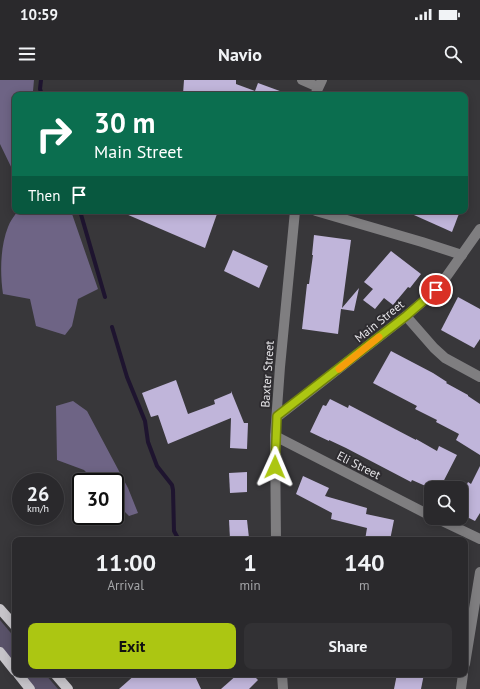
<!DOCTYPE html>
<html lang="en">
<head>
<meta charset="utf-8">
<style>
  :root { --surface:#2a292c; --page:#323134; --text:#f1f3f6; --muted:#a5a6a9; --line:#464548; --accent:#acc612 }
  body { margin:0; font-family:"PT Sans",sans-serif; background:var(--page); color:var(--text); height:100vh; display:flex; flex-direction:column; font-size:15px; white-space:nowrap }
  * { box-sizing:border-box; margin:0 }
  p { font-size:13px; color:var(--muted) }
  .icon { flex:none; width:22px; height:22px; fill:none; stroke:currentColor; stroke-width:2; stroke-linecap:round; stroke-linejoin:round }
  .map { position:relative; flex:1; overflow:hidden }
  .panel { position:absolute; left:12px; top:457px; width:456px; height:140px; display:flex; flex-direction:column; background:var(--surface); border-radius:8px; box-shadow:0 2px 10px #0003,0 0 0 1px var(--line) }
  .panel>* { flex:none }
  .banner { position:absolute; left:12px; top:12px; width:456px; height:122px; border-radius:8px; box-shadow:0 2px 10px #0003,0 0 0 1px var(--line); background:#0b6e4f; color:#fff; overflow:hidden }
  .controls { position:absolute; left:424px; top:401px; display:grid; gap:8px }
  .controls a { display:grid; place-items:center; width:44px; height:44px; border-radius:8px; background:var(--surface); box-shadow:0 2px 10px #0003,0 0 0 1px var(--line); font-size:20px }
  .speed { position:absolute; left:12px; top:393px; display:flex; gap:8px; font-size:20px; font-weight:700; text-align:center }
  .speed>* { display:grid; place-content:center; width:52px; height:52px; border-radius:50%; background:var(--surface); box-shadow:0 2px 10px #0003,0 0 0 1px var(--line); line-height:1 }
  .speed small { font-size:10px; font-weight:400 }
  .speed .limit { border:2px solid #111; border-radius:6px; background:#fff; color:#111 }
  .pin { position:absolute; display:grid; place-items:center; width:34px; height:34px; color:#fff; margin:-17px; border:2px solid #fff; border-radius:50%; box-shadow:0 1px 4px #0007 }
  .me { position:absolute; width:44px; margin:-22px; rotate:1deg; stroke-linejoin:round; filter:drop-shadow(0 0 3px #0008) }
  .turn { display:flex; align-items:center; gap:14px; height:84px; padding:0 16px; font-size:18px }
  .turn .icon { width:52px; height:52px; stroke-width:2.5 }
  .turn b { display:block; font-size:28px; line-height:34px }
  .then { display:flex; align-items:center; height:38px; padding:0 16px; background:#0003; gap:8px; font-size:15px }
  .eta { display:flex; justify-content:space-evenly; align-items:center; height:68px; text-align:center }
  .eta b { font-size:24px; font-weight:800; line-height:28px }
  .button { display:flex; gap:8px; margin-top:auto; padding:8px 16px }
  .button a { flex:1; height:46px; border-radius:8px; background:var(--accent); color:#111; font-size:16px; font-weight:800; line-height:46px; text-align:center }
  .button a+a { background:var(--page); color:var(--text) }
  .status { display:flex; justify-content:space-between; align-items:center; height:28px; padding:0 20px; background:var(--surface); direction:ltr }
  .status svg { height:11px; fill:currentColor }
  header { display:flex; justify-content:space-between; align-items:center; height:52px; padding:0 16px; background:var(--surface); font-size:18px; font-weight:800 }
  .map>svg:first-child { display:block }
</style>
</head>
<body>
<div class="status"><b>10:59</b><svg viewBox="0 0 49 12"><path d="M0 12V9h3v3zM5 12V6h3v6zM10 12V3h3v9zM15 12V0h3v12zM26 1h20v11H26zM47 4h2v5h-2z"/></svg></div>
<header><svg class="icon" aria-label="menu" viewBox="0 0 24 24"><path d="M4 6h16M4 12h16M4 18h16"/></svg>Navio<svg class="icon" aria-label="search" viewBox="0 0 24 24"><circle cx="10" cy="10" r="6"/><path d="M15 15l6 6"/></svg></header>
<div class="map">
<svg width="480" height="609" viewBox="0 0 480 609">
  <rect width="100%" height="100%" fill="#38373a"/>
  <!-- green -->
  <g fill="#595269">
    <polygon points="0,540 15,558 15,585 0,567"/>
    <polygon points="23,594 45,594 58,609 35,609"/>
  </g>
  <!-- forest -->
  <g fill="#6e6485">
    <polygon points="0,0 34,0 33,11 34,15 15,15 15,95 0,64"/>
    <path d="M 18,131 L 71,131 L 98,209 L 78,219 L 72,246 L 65,255 L 36,246 L 30,219 L 3,214 C 0,194 0,167 8,147 C 10,141 14,136 18,131 Z"/>
    <polygon points="73,321 87,331 128,408 138,433 129,436 115,422 115,402 96,402 84,390 57,380 56,326"/>
  </g>
  <g fill="none" stroke-linecap="round" stroke-linejoin="round">
    <!-- stream -->
    <g stroke="#1e142f" stroke-width="4">
      <polyline points="41,0 40,9 42,15"/>
      <polyline points="80,131 105,217"/>
      <polyline points="112,247 127,297 145,341 148,362 157,386 172,405 173,410 174,451 179,460"/>
    </g>
  </g>
  <!-- building -->
  <g fill="#c0b5da">
    <polygon points="184,0 236,0 236,4 255,11 258,3 288,14 201,15 183,14"/>
    <polygon points="119,131 218,131 205,168"/>
    <polygon points="405,131 460,131 452,152"/>
    <polygon points="314,155 351,160 342,228 359,208 354,231 341,229 338,254 302,249 307,204 309,204 313,175 312,175"/>
    <polygon points="233,170 268,186 259,208 224,191"/>
    <polygon points="391,171 421,194 410,208 408,207 393,225 384,218 375,229 363,220 373,209 364,202"/>
    <polygon points="458,217 480,229 480,259 474,268 441,250"/>
    <polygon points="391,271 433,293 447,302 446,303 468,315 468,316 480,324 480,375 456,360 459,354 436,342 437,340 415,329 417,326 373,303"/>
    <polygon points="176,300 188,334 215,324 214,320 231,313 231,311 244,343 248,343 247,369 230,368 231,338 168,364 158,335 151,337 142,313"/>
    <polygon points="330,319 348,328 349,325 416,360 416,359 437,371 439,366 457,375 440,408 430,408 412,400 411,402 346,368 329,360 329,361 310,352 323,325 326,326"/>
    <polygon points="480,386 480,433 475,441 461,434 461,417 468,402 471,404"/>
    <polygon points="247,392 247,412 230,413 229,393"/>
    <polygon points="303,396 329,408 325,416 367,428 366,434 394,440 390,460 365,460 367,448 331,439 332,433 296,414"/>
    <polygon points="229,440 247,440 249,458 230,459"/>
    <polygon points="136,594 194,594 201,609 119,609"/>
    <polygon points="238,594 252,594 258,600 249,609 221,609"/>
    <polygon points="397,594 424,594 421,609 394,609"/>
  </g>
  <g fill="none" stroke-linecap="round" stroke-linejoin="round">
    <!-- minor -->
    <g stroke="#7f7e80" stroke-width="10">
      <polyline points="302,0 318,7"/>
      <polyline points="315,15 322,0"/>
      <polyline points="316,131 422,162 462,175"/>
      <polyline points="406,236 434,268 445,278 480,297"/>
      <polyline points="277,337 406,236 427,218 444,200 480,149"/>
      <polyline points="275,356 431,436"/>
      <polyline points="436,438 480,459"/>
      <polyline points="276,460 275,356 280,287 295,131"/>
      <polyline points="465,584 480,492"/>
      <polyline points="282,594 283,609"/>
      <polyline points="461,609 463,594"/>
    </g>
    <!-- major -->
    <g stroke="#c6c4c9" stroke-width="10">
      <polyline points="0,529 15,546"/>
      <polyline points="0,572 15,591"/>
      <polyline points="18,594 30,609"/>
      <polyline points="55,594 68,609"/>
    </g>
  </g>
  <g fill="none" stroke-linecap="round" stroke-linejoin="round">
    <defs>
      <polyline id="route" points="275,387 277,336 406,236 436,210"/>
    </defs>
    <!-- route casing -->
    <use href="#route" stroke="#70810c" stroke-width="10"/>
    <!-- route -->
    <use href="#route" stroke="#acc612" stroke-width="7"/>
    <!-- slow -->
    <polyline stroke="#f59e0b" stroke-width="7" points="339,289 379,257"/>
  </g>
  <g text-anchor="middle" dominant-baseline="central" stroke-width="4" stroke-linejoin="round" paint-order="stroke">
    <!-- street labels -->
    <g font-size="12" fill="#e7e6e9" stroke="#2e2c30">
      <text transform="translate(379 241) rotate(-39)">Main Street</text>
      <text transform="translate(267 294) rotate(-86)">Baxter Street</text>
      <text transform="translate(359 385) rotate(27)">Eli Street</text>
    </g>
  </g>
</svg>
<div class="controls">
<a><svg class="icon" aria-label="search" viewBox="0 0 24 24"><circle cx="10" cy="10" r="6"/><path d="M15 15l6 6"/></svg></a>
</div>
<div class="speed"><div>26<small>km/h</small></div><div class="limit">30</div></div>
<div class="pin" style="left:436px;top:210px;background:#d93025"><svg class="icon" aria-label="arrive" viewBox="0 0 24 24"><path d="M6 21V4h12l-3 4 3 4H6"/></svg></div>
<svg class="me" style="left:275px;top:387px" viewBox="-20 -20 40 40"><path d="M0-17L14 15 0 8-14 15z" fill="#acc612" stroke="#fff" stroke-width="4"/></svg>
<div class="banner">
<div class="turn"><svg class="icon" aria-label="right" viewBox="0 0 24 24"><path d="M7 20v-9h11M14 6l5 5-5 5"/></svg><div><b>30 m</b>Main Street</div></div>
<div class="then">Then<svg class="icon" aria-label="arrive" viewBox="0 0 24 24"><path d="M6 21V4h12l-3 4 3 4H6"/></svg></div>
</div>
<section class="panel">
<div class="eta">
<div><b>11:00</b><p>Arrival</p></div>
<div><b>1</b><p>min</p></div>
<div><b>140</b><p>m</p></div>
</div>
<div class="button"><a>Exit</a><a>Share</a></div>
</section>
</div>
</body>
</html>
